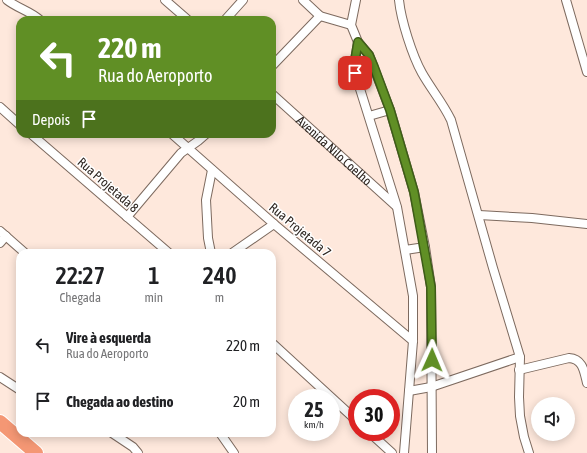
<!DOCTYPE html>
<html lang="pt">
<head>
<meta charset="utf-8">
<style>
  :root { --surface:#fff; --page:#f6f6f6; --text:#202124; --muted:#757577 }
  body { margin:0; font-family:"Asap Condensed",sans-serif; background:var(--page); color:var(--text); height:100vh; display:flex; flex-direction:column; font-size:15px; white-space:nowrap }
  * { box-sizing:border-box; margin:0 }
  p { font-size:13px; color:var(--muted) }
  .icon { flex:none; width:22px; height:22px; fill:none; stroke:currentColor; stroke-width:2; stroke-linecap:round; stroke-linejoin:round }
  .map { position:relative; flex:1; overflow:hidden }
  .sheet { position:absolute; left:16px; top:249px; width:260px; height:188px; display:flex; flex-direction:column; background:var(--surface); border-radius:12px; box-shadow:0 2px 10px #0003 }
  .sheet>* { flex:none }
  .guide { position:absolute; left:16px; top:16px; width:260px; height:122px; border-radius:12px; box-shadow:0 2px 10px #0003; background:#608f25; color:#fff; overflow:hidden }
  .tools { position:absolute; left:531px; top:397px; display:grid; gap:8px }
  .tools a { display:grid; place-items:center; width:44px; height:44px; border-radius:50%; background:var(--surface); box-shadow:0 2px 10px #0003; font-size:20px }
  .speed { position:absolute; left:288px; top:389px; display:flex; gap:8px; font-size:20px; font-weight:700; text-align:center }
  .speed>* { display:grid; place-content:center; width:52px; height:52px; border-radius:50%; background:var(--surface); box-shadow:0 2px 10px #0003; line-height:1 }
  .speed small { font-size:10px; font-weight:400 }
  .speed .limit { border:6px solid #d22; background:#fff; color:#111 }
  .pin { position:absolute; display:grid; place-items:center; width:34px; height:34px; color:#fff; margin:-17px; border-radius:8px; box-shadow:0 2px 6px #0006 }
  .me { position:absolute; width:44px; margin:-22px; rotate:1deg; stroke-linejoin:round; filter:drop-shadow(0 0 3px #0008) }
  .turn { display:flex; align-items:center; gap:14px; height:84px; padding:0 16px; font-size:18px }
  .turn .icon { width:52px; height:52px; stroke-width:2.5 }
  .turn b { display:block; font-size:28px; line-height:34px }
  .then { display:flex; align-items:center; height:38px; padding:0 16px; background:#0003; gap:8px; font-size:15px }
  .eta { display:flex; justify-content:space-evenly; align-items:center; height:68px; text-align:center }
  .eta b { font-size:24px; font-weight:600; line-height:28px }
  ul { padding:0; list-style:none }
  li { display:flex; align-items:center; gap:12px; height:56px; padding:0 16px }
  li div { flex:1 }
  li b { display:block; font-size:15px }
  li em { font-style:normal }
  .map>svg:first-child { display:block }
</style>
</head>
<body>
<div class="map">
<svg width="587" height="453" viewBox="0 0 587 453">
  <rect width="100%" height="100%" fill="#fee8dc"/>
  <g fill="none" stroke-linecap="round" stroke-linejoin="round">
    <defs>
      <g id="minor">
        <path d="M 7,0 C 17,8 30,11 40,20"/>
        <polyline points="165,0 188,20"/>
        <polyline points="303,0 320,16 351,25"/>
        <polyline points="356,0 351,25 358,42 369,55 390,110 414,192 425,247 431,287 432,453"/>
        <path d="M 399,0 C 401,20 412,55 422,73 C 431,89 443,103 451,120 L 493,268 L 520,357 L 519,397 L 520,416 L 524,437 L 529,453"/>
        <polyline points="566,0 587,72"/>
        <polyline points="225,20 243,0"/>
        <polyline points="358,42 355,60 355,73 397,207 413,296 413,341 404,453"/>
        <polyline points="272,66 320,16"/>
        <path id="s1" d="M 272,94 L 396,206"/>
        <polyline points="0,107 20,125"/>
        <polyline points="369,116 390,110"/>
        <polyline points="31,134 169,253"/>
        <polyline points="172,134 274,224 413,341"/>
        <polyline points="479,215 532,218 587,224"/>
        <polyline points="127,217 181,153 198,141 206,134"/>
        <polyline points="0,231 25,253"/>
        <polyline points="0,243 6,236"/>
        <polyline points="405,250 425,247"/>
        <polyline points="211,253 208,238 206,200 212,170"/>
        <polyline points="232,253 274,224"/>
        <polyline points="272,343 357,421"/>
        <path d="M 519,370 L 569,358 C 583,359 584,371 587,383"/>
        <polyline points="0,377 20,390"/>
        <polyline points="409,391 431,387 520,357"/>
        <polyline points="369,432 392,453"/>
        <polyline points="112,433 133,447 138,453"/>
        <polyline points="220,433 234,453"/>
      </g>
      <polyline id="trunk" points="0,422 36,453"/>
    </defs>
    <!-- minor casing -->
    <use href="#minor" stroke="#7d6a5f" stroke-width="10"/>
    <!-- trunk casing -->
    <use href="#trunk" stroke="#fff" stroke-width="16"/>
    <!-- minor -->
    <use href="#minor" stroke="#fff" stroke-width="8"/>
    <!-- trunk -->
    <use href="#trunk" stroke="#f49774" stroke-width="14"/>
  </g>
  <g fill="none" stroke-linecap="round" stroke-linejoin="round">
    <defs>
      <polyline id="route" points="355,73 355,60 358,42 369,55 374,67 390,110 414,192 431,287 432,360"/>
    </defs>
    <!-- route casing -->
    <use href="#route" stroke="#3e5d18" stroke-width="10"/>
    <!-- route -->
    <use href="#route" stroke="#608f25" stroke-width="7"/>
  </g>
  <g text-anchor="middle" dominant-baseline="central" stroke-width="3" stroke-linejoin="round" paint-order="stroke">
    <!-- street labels -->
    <g font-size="13" fill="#2d2520" stroke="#fff">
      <text stroke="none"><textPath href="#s1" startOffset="84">Avenida Nilo Coelho</textPath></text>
      <text transform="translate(108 185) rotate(41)">Rua Projetada 8</text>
      <text transform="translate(300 230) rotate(40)">Rua Projetada 7</text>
    </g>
  </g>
</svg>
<div class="tools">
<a><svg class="icon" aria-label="sound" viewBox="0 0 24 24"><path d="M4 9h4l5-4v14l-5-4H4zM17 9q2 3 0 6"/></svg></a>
</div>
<div class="speed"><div>25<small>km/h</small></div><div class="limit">30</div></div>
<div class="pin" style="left:355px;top:73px;background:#d93025"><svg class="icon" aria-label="arrive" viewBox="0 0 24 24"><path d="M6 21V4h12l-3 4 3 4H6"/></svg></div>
<svg class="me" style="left:432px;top:360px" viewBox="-20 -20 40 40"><path d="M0-17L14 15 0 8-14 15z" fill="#608f25" stroke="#fff" stroke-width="4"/></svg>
<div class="guide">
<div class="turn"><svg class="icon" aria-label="left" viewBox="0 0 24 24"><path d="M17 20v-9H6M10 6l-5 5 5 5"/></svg><div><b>220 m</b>Rua do Aeroporto</div></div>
<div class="then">Depois<svg class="icon" aria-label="arrive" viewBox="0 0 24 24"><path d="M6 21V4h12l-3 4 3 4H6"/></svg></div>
</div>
<section class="sheet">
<div class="eta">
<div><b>22:27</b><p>Chegada</p></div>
<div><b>1</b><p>min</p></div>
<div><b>240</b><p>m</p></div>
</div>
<ul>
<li><svg class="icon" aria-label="left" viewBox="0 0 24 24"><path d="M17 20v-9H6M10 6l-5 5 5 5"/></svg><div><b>Vire à esquerda</b><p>Rua do Aeroporto</p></div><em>220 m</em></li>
<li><svg class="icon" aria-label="arrive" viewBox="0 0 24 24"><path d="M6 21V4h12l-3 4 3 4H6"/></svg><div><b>Chegada ao destino</b></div><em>20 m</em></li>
</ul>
</section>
</div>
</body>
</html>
